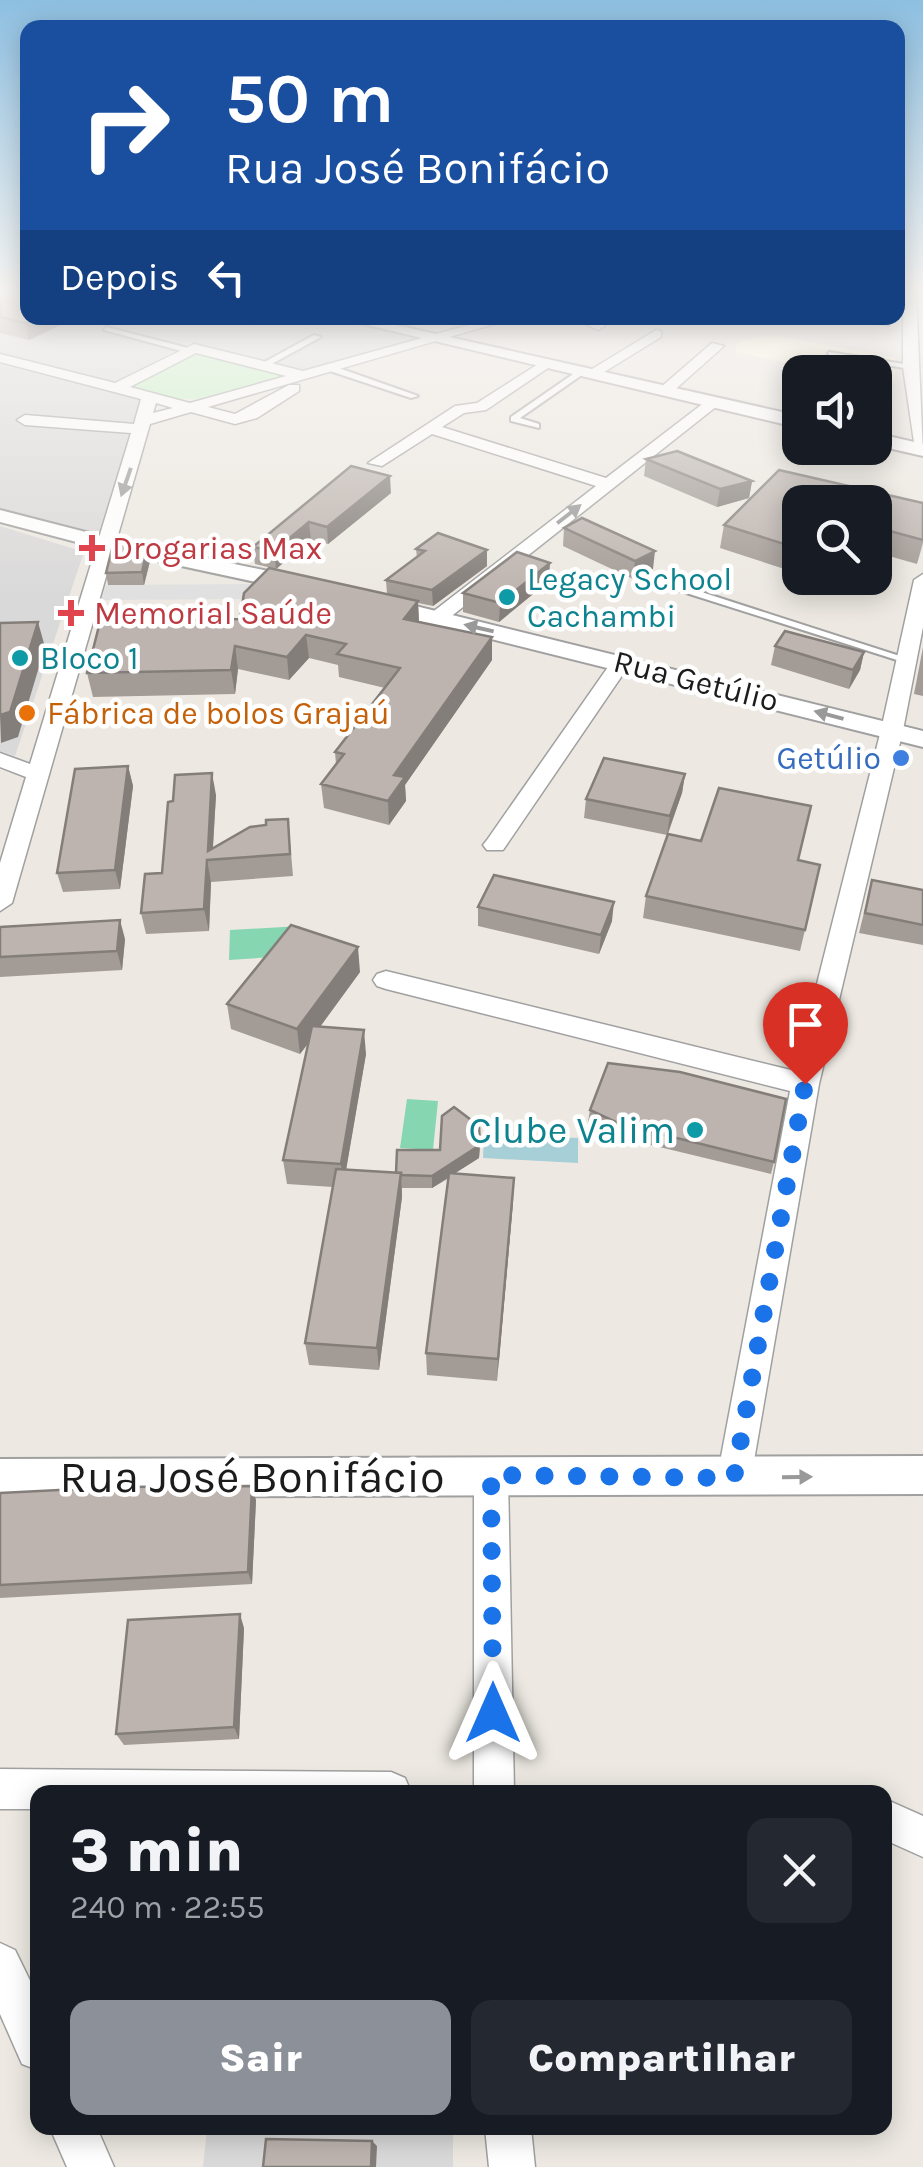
<!DOCTYPE html>
<html lang="pt">
<head>
<meta charset="utf-8">
<style>
  :root { --surface:#171b24; --page:#242831; --text:#f1f3f6; --muted:#9ea1a6; --accent:#8c9099 }
  body { margin:0; font-family:Karla,sans-serif; background:var(--page); color:var(--text); height:100vh; display:flex; flex-direction:column; font-size:38px; white-space:nowrap }
  * { box-sizing:border-box; margin:0 }
  p { font-size:32px; color:var(--muted) }
  .icon { flex:none; width:55px; height:55px; fill:none; stroke:currentColor; stroke-width:2; stroke-linecap:round; stroke-linejoin:round }
  .map { position:relative; flex:1; overflow:hidden }
  .side { position:absolute; left:30px; top:1785px; width:862px; height:350px; display:flex; flex-direction:column; background:var(--surface); border-radius:20px; box-shadow:0 5px 25px #0003 }
  .side>* { flex:none }
  .guide { position:absolute; left:20px; top:20px; width:885px; height:305px; border-radius:20px; box-shadow:0 5px 25px #0003; background:#1a4fa0; color:#fff; overflow:hidden }
  .controls { position:absolute; left:782px; top:355px; display:grid; gap:20px }
  .controls a { display:grid; place-items:center; width:110px; height:110px; border-radius:20px; background:var(--surface); box-shadow:0 5px 25px #0003; font-size:50px }
  .pin { position:absolute; display:grid; place-items:center; width:85px; height:85px; color:#fff; margin:-102px -42px; border-radius:50% 50% 50% 0; rotate:-45deg; box-shadow:0 0 10px #0007 }
  .pin .icon { rotate:45deg }
  .me { position:absolute; width:110px; margin:-55px; rotate:0deg; stroke-linejoin:round; filter:drop-shadow(0 0 8px #0008) }
  .turn { display:flex; align-items:center; gap:35px; height:210px; padding:0 40px; font-size:45px }
  .turn .icon { width:130px; height:130px; stroke-width:2.5 }
  .turn b { display:block; font-size:70px; line-height:85px }
  .then { display:flex; align-items:center; height:95px; padding:0 40px; background:#0003; gap:20px; font-size:38px }
  .round { display:grid; place-items:center; flex:none; width:105px; height:105px; border-radius:20px; background:var(--page) }
  .headline { display:flex; align-items:center; justify-content:space-between; height:170px; padding:0 40px }
  h1 { font-size:60px; font-weight:800; line-height:75px }
  .button { display:flex; gap:20px; margin-top:auto; padding:20px 40px }
  .button a { flex:1; height:115px; border-radius:20px; background:var(--accent); color:#fff; font-size:40px; font-weight:800; line-height:115px; text-align:center }
  .button a+a { background:var(--page); color:var(--text) }
  .map>svg:first-child { display:block }
</style>
</head>
<body>
<div class="map">
<svg width="923" height="2167" viewBox="0 0 923 2167">
  <rect width="100%" height="100%" fill="#ede9e2"/>
  <!-- residential -->
  <g fill="#dad9d9">
    <polygon points="0,293 28,318 334,318 422,337 298,371 189,343 112,384 0,354"/>
    <polygon points="0,361 142,399 99,537 0,510"/>
    <polygon points="0,526 84,552 15,756 0,751"/>
    <polygon points="207,2128 453,2128 453,2167 203,2167"/>
  </g>
  <!-- education -->
  <polygon fill="#fcfadc" points="770,335 896,358 895,382 875,381 875,372 832,372 735,352 738,342"/>
  <!-- park -->
  <path fill="#c2f5c3" d="M 192,352 L 288,376 C 245,395 172,411 130,387 Z"/>
  <!-- pitch -->
  <g fill="#86d6b2">
    <polygon points="300,926 301,955 229,960 230,930"/>
    <polygon points="407,1099 438,1101 433,1150 400,1148"/>
  </g>
  <!-- parking -->
  <polygon fill="#e0e0e0" points="266,584 250,599 101,600 106,585"/>
  <!-- water -->
  <polygon fill="#a6cfd7" points="484,1133 578,1138 578,1163 483,1158"/>
  <g fill="none" stroke-linecap="round" stroke-linejoin="round">
    <defs>
      <g id="service">
        <polygon points="106,327 188,348 189,350 185,352 104,330"/>
        <polygon points="314,335 321,337 266,367 259,365"/>
        <polygon points="829,352 910,365 914,367 910,369 832,356 828,354"/>
        <polygon points="330,367 336,367 418,396 411,398 330,371"/>
        <polygon points="579,370 586,372 520,418 539,424 539,428 511,421 511,417"/>
        <polygon points="680,587 686,587 909,659 900,661 680,591"/>
      </g>
      <g id="minor">
        <polygon points="903,293 916,293 923,454 915,449 903,367"/>
        <path d="M 494,318 L 515,318 L 208,407 L 235,414 L 289,385 L 299,385 L 299,391 L 257,418 L 235,424 L 191,412 L 150,424 L 12,903 L 0,911 L 0,863 L 26,777 L 0,767 L 0,753 L 30,764 L 131,433 L 25,425 L 17,420 L 25,415 L 134,424 L 141,399 L 0,362 L 0,354 L 115,383 L 194,344 L 303,371 ZM 196,353 L 286,376 L 190,403 L 130,387 ZM 156,403 L 173,408 L 153,413 Z"/>
        <polygon points="572,318 590,318 605,326 598,330"/>
        <polygon points="735,318 752,318 753,319 746,323"/>
        <polygon points="656,330 661,331 661,337 596,377 584,374"/>
        <polygon points="712,343 724,346 670,394 660,394 660,388"/>
        <polygon points="546,359 551,360 551,366 486,410 464,413 442,427 606,478 709,399 722,402 444,622 430,622 430,614 596,486 432,434 382,466 368,463 455,406 477,403"/>
        <polygon points="923,574 923,627 903,730 819,1084 751,1478 746,1490 734,1494 722,1490 717,1478 790,1091 386,989 377,986 373,980 377,974 386,971 795,1071 881,730 914,580"/>
        <polygon points="622,655 632,661 503,850 487,850 483,845 487,840 615,657"/>
        <polygon points="491,1459 503,1463 508,1475 514,1792 474,1792 474,1475 479,1463"/>
        <polygon points="0,1769 391,1772 405,1778 411,1792 38,1792 38,1809 0,1809"/>
        <polygon points="885,1799 923,1816 923,1857 885,1840"/>
        <polygon points="0,1943 15,1950 38,1997 38,2070 22,2064 0,2014"/>
        <polygon points="50,2128 97,2128 114,2167 67,2167"/>
        <polygon points="485,2128 531,2128 535,2167 489,2167"/>
      </g>
      <g id="tertiary">
        <polygon points="338,318 365,318 800,416 800,428"/>
        <polygon points="875,433 923,444 923,456 875,445"/>
        <polygon points="0,510 109,538 302,578 313,585 302,592 107,550 0,522"/>
        <polygon points="379,597 923,731 923,747 371,609 368,604 371,599"/>
        <polygon points="923,1456 923,1494 0,1497 0,1459"/>
      </g>
    </defs>
    <!-- service casing -->
    <use href="#service" stroke="#a0a0a0" stroke-width="4"/>
    <!-- minor casing -->
    <use href="#minor" stroke="#a0a0a0" stroke-width="3"/>
    <!-- tertiary casing -->
    <use href="#tertiary" stroke="#a0a0a0" stroke-width="4"/>
    <!-- service -->
    <use href="#service" fill="#fff" fill-rule="evenodd"/>
    <!-- minor -->
    <use href="#minor" fill="#fff" fill-rule="evenodd"/>
    <!-- tertiary -->
    <use href="#tertiary" fill="#fff" fill-rule="evenodd"/>
  </g>
  <!-- wall -->
  <g fill="#a39b96">
    <polygon points="0,293 28,318 75,318 29,340 0,333"/>
    <polygon points="777,318 829,318 825,325 804,323"/>
    <polygon points="832,318 894,318 890,327"/>
    <polygon points="800,375 800,412 783,408 785,397"/>
    <polygon points="646,459 752,481 749,498 717,507 644,476"/>
    <polygon points="351,466 391,493 328,544 311,540 276,569 255,564 253,547"/>
    <polygon points="779,470 923,503 923,543 917,564 875,552 875,502 800,502 800,574 720,548 724,525"/>
    <polygon points="564,528 653,569 633,579 563,546"/>
    <polygon points="416,549 487,550 487,566 433,606 418,603 419,622 492,660 405,785 406,801 389,825 324,808 321,784 336,764 335,752 385,688 339,677 338,665 309,658 289,680 238,669 235,694 93,697 87,673 240,619 387,594 386,580 417,558"/>
    <polygon points="150,561 144,585 108,585 106,573"/>
    <polygon points="812,578 837,578 832,584"/>
    <polygon points="549,581 499,622 463,612 463,593"/>
    <polygon points="775,646 864,652 860,670 849,689 771,665"/>
    <polygon points="923,647 923,696 914,694"/>
    <polygon points="128,766 133,786 120,889 63,892 57,873"/>
    <polygon points="685,774 682,793 668,834 798,860 805,930 800,951 643,918 646,896 667,835 584,818 586,799"/>
    <polygon points="216,795 213,848 266,825 288,819 293,876 211,882 209,931 146,934 141,913 162,873"/>
    <polygon points="872,880 923,890 923,945 859,933"/>
    <polygon points="478,907 612,921 599,954 478,926"/>
    <polygon points="0,927 125,939 122,970 0,977"/>
    <polygon points="360,972 320,1027 366,1054 346,1169 396,1173 440,1150 480,1145 479,1158 455,1173 513,1202 497,1381 427,1375 426,1353 449,1178 432,1188 402,1188 402,1197 379,1370 309,1365 305,1343 333,1187 287,1184 283,1160 308,1044 300,1054 231,1029 227,1004"/>
    <polygon points="590,1110 774,1162 771,1174 618,1137 588,1122"/>
    <polygon points="0,1493 256,1500 252,1584 0,1598"/>
    <polygon points="244,1628 239,1739 124,1745 116,1734"/>
  </g>
  <!-- shaded-wall -->
  <g fill="#847e7a">
    <polygon points="36,318 75,318 29,340 25,323"/>
    <polygon points="390,476 391,493 328,544 327,527"/>
    <polygon points="752,481 749,498 717,507 720,489"/>
    <polygon points="309,522 311,540 276,569 274,551"/>
    <polygon points="147,549 150,561 144,585 142,572"/>
    <polygon points="487,550 487,566 433,606 432,590"/>
    <polygon points="655,551 653,569 633,579 635,561"/>
    <polygon points="550,563 549,581 499,622 500,603"/>
    <polygon points="418,601 419,624 404,619"/>
    <polygon points="38,622 45,647 18,737 1,743 0,715"/>
    <polygon points="306,635 309,658 289,680 287,657"/>
    <polygon points="492,637 492,660 405,785 406,801 389,825 388,801 394,775"/>
    <polygon points="235,646 238,669 235,694 231,670"/>
    <polygon points="864,652 860,670 849,689 853,670"/>
    <polygon points="128,766 133,786 120,889 115,870"/>
    <polygon points="212,773 216,795 212,860 208,851"/>
    <polygon points="685,774 682,793 667,835 670,816"/>
    <polygon points="207,860 211,882 209,931 204,909"/>
    <polygon points="614,902 612,921 599,954 601,935"/>
    <polygon points="120,920 125,939 122,970 117,951"/>
    <polygon points="358,947 360,972 300,1054 297,1029"/>
    <polygon points="364,1030 366,1054 343,1188 341,1164"/>
    <polygon points="480,1145 479,1158 432,1188 432,1176"/>
    <polygon points="401,1173 402,1197 379,1370 377,1348"/>
    <polygon points="514,1178 513,1202 497,1381 498,1359"/>
    <polygon points="252,1486 256,1500 252,1584 248,1572"/>
    <polygon points="240,1614 244,1628 239,1739 234,1727"/>
    <polygon points="372,2141 377,2146 376,2167 371,2167"/>
  </g>
  <!-- building -->
  <g fill="#bdb4af" stroke="#847e7a" stroke-width="2.5">
    <polygon points="0,293 28,293 28,318 36,318 25,323 0,317"/>
    <polygon points="794,374 800,375 800,401 785,397"/>
    <polygon points="677,451 752,481 720,489 646,459"/>
    <polygon points="351,466 390,476 327,527 309,522 274,551 253,547"/>
    <polygon points="779,470 923,503 923,540 875,527 875,502 800,502 800,549 724,525"/>
    <polygon points="582,518 655,551 635,561 564,528"/>
    <polygon points="438,533 487,550 432,590 386,580 425,551 416,549"/>
    <polygon points="114,541 147,549 142,572 106,573"/>
    <polygon points="517,552 550,563 500,603 463,593"/>
    <polygon points="269,568 418,601 404,619 492,637 394,775 405,777 388,801 321,784 344,754 335,752 400,668 337,654 346,644 306,635 287,657 235,646 231,670 87,673 100,622 240,619 244,593"/>
    <polygon points="38,622 10,712 0,715 0,623"/>
    <polygon points="785,631 864,652 853,670 775,646"/>
    <polygon points="604,758 685,774 670,816 586,799"/>
    <polygon points="128,766 115,870 57,873 75,769"/>
    <polygon points="212,773 208,851 250,827 266,825 266,820 288,819 290,854 207,860 204,909 141,913 145,874 162,873 168,802 173,801 175,775"/>
    <polygon points="719,788 811,806 798,860 820,865 805,930 646,896 668,834 701,841"/>
    <polygon points="494,875 614,902 601,935 478,907"/>
    <polygon points="872,880 923,890 923,925 865,913"/>
    <polygon points="120,920 117,951 0,957 0,927"/>
    <polygon points="291,925 358,947 297,1029 227,1004"/>
    <polygon points="312,1026 364,1030 341,1164 283,1160"/>
    <polygon points="608,1063 680,1072 786,1099 774,1162 620,1124 590,1110"/>
    <polygon points="454,1107 479,1126 480,1145 432,1176 401,1175 401,1173 396,1173 397,1150 440,1150 442,1116"/>
    <polygon points="336,1169 401,1173 377,1348 305,1343"/>
    <polygon points="449,1173 514,1178 498,1359 426,1353"/>
    <polygon points="252,1486 248,1572 0,1585 0,1493 118,1487"/>
    <polygon points="240,1614 234,1727 116,1734 128,1620"/>
    <polygon points="266,2139 372,2141 371,2167 263,2167"/>
  </g>
  <!-- one-way arrows -->
  <defs><path id="oneway-solid" d="M-6-.8H1V-3.2L6.5 0L1 3.2V.8H-6Z" transform="scale(2.5)"/></defs>
  <g fill="#999">
    <use href="#oneway-solid" transform="translate(126 482) rotate(109)"/>
    <use href="#oneway-solid" transform="translate(569 514) rotate(-38)"/>
    <use href="#oneway-solid" transform="translate(479 628) rotate(-167)"/>
    <use href="#oneway-solid" transform="translate(829 715) rotate(-165)"/>
    <use href="#oneway-solid" transform="translate(797 1477) rotate(-1)"/>
  </g>
  <!-- sky -->
  <linearGradient id="sky" x2="0" y2="1"><stop stop-color="#8dbfe1"/><stop offset="0.49" stop-color="#f7f5f2"/><stop offset="1" stop-color="#f7f5f2" stop-opacity="0"/></linearGradient>
  <rect width="923" height="596" fill="url(#sky)"/>
  <g fill="none" stroke-linecap="round" stroke-linejoin="round">
    <!-- route -->
    <polyline stroke="#1a73e8" stroke-width="18" stroke-dasharray="0 32.4" points="493,1713 491,1475 734,1478 805,1084"/>
  </g>
  <!-- markers -->
  <g fill="#e0444e" stroke="#fff" stroke-width="4">
    <path d="M87 533h10v10h10v10h-10v10h-10v-10h-10v-10h10z"/>
    <path d="M66 598h10v10h10v10h-10v10h-10v-10h-10v-10h10z"/>
  </g>
  <g fill="#0f9aa8" stroke="#fff" stroke-width="4">
    <circle cx="507" cy="597" r="10"/>
    <circle cx="20" cy="658" r="10"/>
    <circle cx="695" cy="1130" r="10"/>
  </g>
  <circle fill="#e8710a" stroke="#fff" stroke-width="4" cx="27" cy="713" r="10"/>
  <circle fill="#3f7fe0" stroke="#fff" stroke-width="4" cx="901" cy="758" r="10"/>
  <g text-anchor="middle" dominant-baseline="central" stroke-width="9" stroke-linejoin="round" paint-order="stroke">
    <!-- far-health labels -->
    <g font-size="32" fill="#be3a42" stroke="#fff" text-anchor="start">
      <text x="112" y="548">Drogarias Max</text>
      <text x="94" y="613">Memorial Saúde</text>
    </g>
    <!-- far-culture labels -->
    <g font-size="32" fill="#0d838f" stroke="#fff" text-anchor="start">
      <text x="527" y="579">Legacy School<tspan x="527" dy="37">Cachambi</tspan></text>
      <text x="40" y="658">Bloco 1</text>
    </g>
    <!-- far-street labels -->
    <g font-size="32" fill="#1c1c1c" stroke="#fff">
      <text transform="translate(696 681) rotate(14)">Rua Getúlio</text>
    </g>
    <!-- far-food labels -->
    <g font-size="32" fill="#c56008" stroke="#fff" text-anchor="start">
      <text x="47" y="713">Fábrica de bolos Grajaú</text>
    </g>
    <!-- far-shop labels -->
    <g font-size="32" fill="#366cbe" stroke="#fff" text-anchor="end">
      <text x="881" y="758">Getúlio</text>
    </g>
    <!-- culture labels -->
    <g font-size="38" fill="#0d838f" stroke="#fff" text-anchor="end">
      <text x="675" y="1130">Clube Valim</text>
    </g>
    <!-- near-street labels -->
    <g font-size="45" fill="#1c1c1c" stroke="#fff">
      <text x="252" y="1477">Rua José Bonifácio</text>
    </g>
  </g>
</svg>
<div class="controls">
<a><svg class="icon" aria-label="sound" viewBox="0 0 24 24"><path d="M4 9h4l5-4v14l-5-4H4zM17 9q2 3 0 6"/></svg></a>
<a><svg class="icon" aria-label="search" viewBox="0 0 24 24"><circle cx="10" cy="10" r="6"/><path d="M15 15l6 6"/></svg></a>
</div>
<div class="pin" style="left:805px;top:1084px;background:#d93025"><svg class="icon" aria-label="arrive" viewBox="0 0 24 24"><path d="M6 21V4h12l-3 4 3 4H6"/></svg></div>
<svg class="me" style="left:493px;top:1713px" viewBox="-20 -20 40 40"><path d="M0-17L14 15 0 8-14 15z" fill="#1a73e8" stroke="#fff" stroke-width="4"/></svg>
<div class="guide">
<div class="turn"><svg class="icon" aria-label="right" viewBox="0 0 24 24"><path d="M7 20v-9h11M14 6l5 5-5 5"/></svg><div><b>50 m</b>Rua José Bonifácio</div></div>
<div class="then">Depois<svg class="icon" aria-label="left" viewBox="0 0 24 24"><path d="M17 20v-9H6M10 6l-5 5 5 5"/></svg></div>
</div>
<section class="side">
<div class="headline"><div><h1>3 min</h1><p>240 m · 22:55</p></div><a class="round"><svg class="icon" aria-label="close" viewBox="0 0 24 24"><path d="M6 6l12 12M18 6L6 18"/></svg></a></div>
<div class="button"><a>Sair</a><a>Compartilhar</a></div>
</section>
</div>
</body>
</html>
